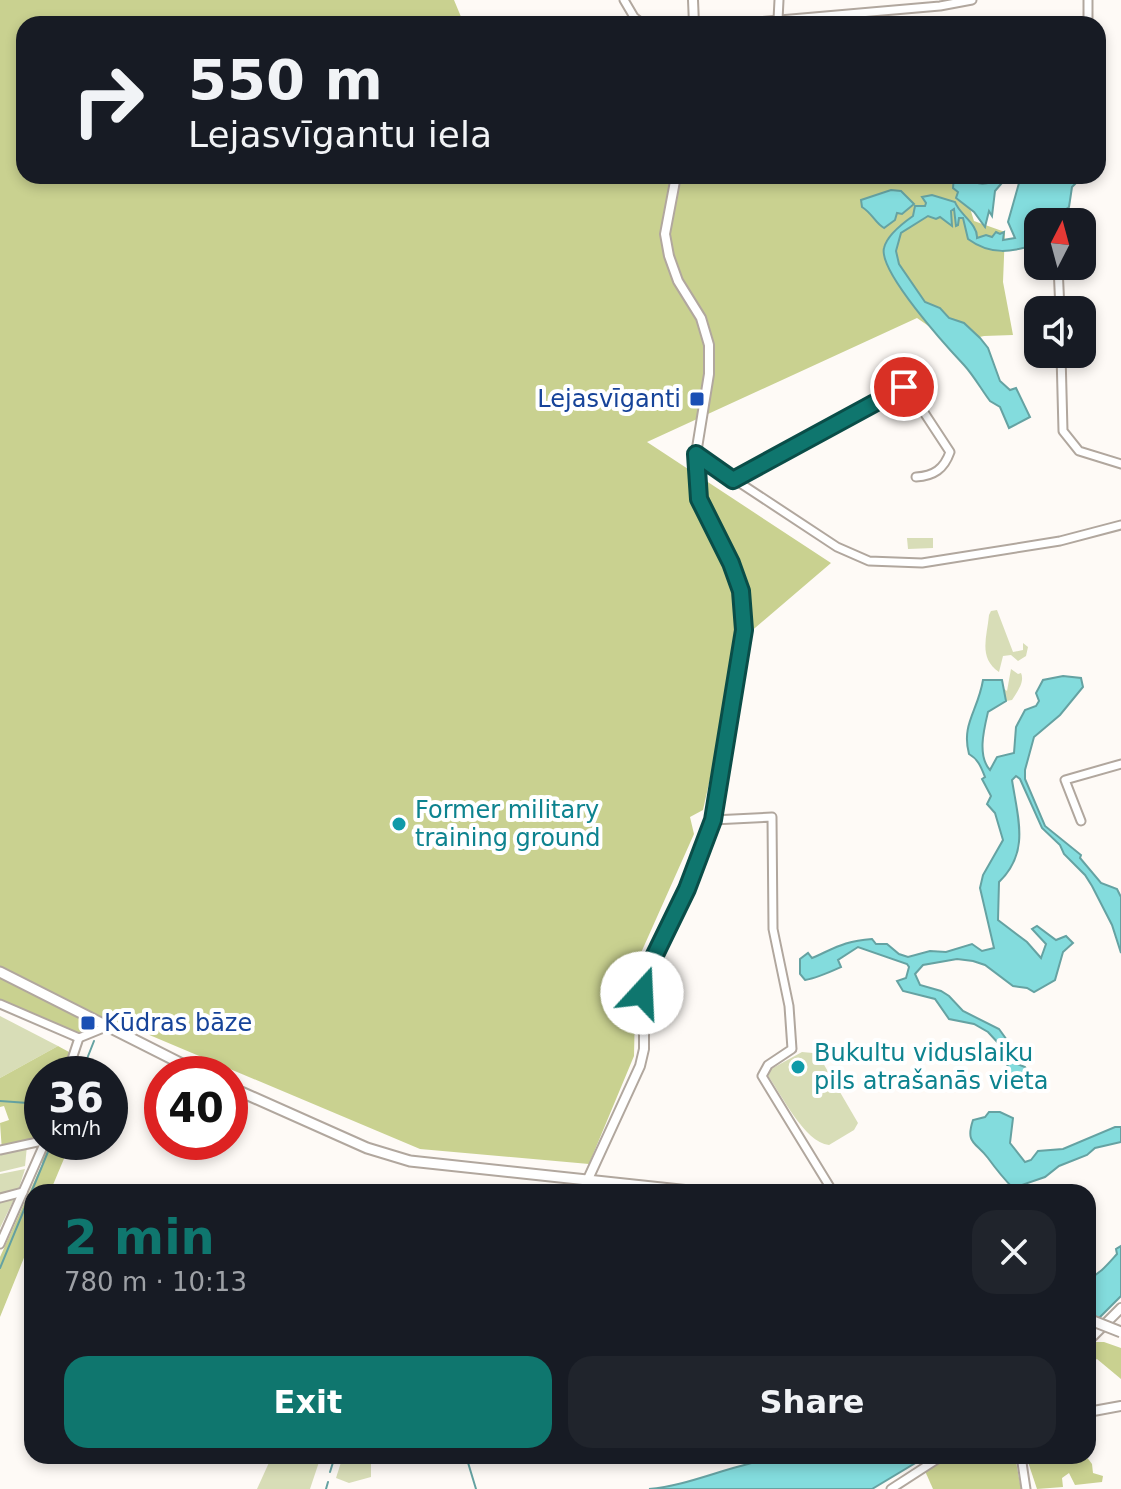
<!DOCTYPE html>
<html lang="en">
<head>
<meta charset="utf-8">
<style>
  :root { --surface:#171b24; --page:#20242c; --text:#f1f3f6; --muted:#9ea1a6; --accent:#0f766e }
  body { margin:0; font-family:"DejaVu Sans",sans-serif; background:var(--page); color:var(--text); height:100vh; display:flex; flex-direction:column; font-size:30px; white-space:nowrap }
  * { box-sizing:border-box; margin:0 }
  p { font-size:26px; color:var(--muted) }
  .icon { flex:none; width:44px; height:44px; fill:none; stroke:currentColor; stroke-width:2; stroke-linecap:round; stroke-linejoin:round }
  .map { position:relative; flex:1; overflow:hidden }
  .details { position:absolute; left:24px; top:1184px; width:1072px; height:280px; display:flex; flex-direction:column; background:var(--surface); border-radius:24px; box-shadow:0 4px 12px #0003 }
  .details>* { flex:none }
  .top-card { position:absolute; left:16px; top:16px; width:1090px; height:168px; border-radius:24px; box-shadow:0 4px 12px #0003; background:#171b24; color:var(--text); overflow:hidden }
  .needle { width:52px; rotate:6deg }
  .tools { position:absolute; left:1024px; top:208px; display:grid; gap:16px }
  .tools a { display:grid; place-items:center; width:72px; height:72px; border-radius:16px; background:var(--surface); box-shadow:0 4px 12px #0003; font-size:40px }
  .speed { position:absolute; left:24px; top:1056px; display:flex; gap:16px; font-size:40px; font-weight:700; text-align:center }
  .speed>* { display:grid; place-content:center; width:104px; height:104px; border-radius:50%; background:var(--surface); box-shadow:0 4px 12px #0003; line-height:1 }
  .speed small { font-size:20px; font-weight:400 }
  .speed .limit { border:12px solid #d22; background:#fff; color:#111 }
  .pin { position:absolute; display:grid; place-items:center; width:68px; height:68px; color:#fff; margin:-34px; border:4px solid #fff; border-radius:50%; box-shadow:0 2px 8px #0007 }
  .me { position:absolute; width:88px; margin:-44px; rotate:20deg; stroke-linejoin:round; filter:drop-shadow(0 0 6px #0008) }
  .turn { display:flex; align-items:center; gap:28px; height:168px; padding:0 40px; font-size:36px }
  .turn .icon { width:104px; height:104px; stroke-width:2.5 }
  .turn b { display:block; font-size:56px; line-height:68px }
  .round { display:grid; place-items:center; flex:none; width:84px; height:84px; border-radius:24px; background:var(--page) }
  .summary { display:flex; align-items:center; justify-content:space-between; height:136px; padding:0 40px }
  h1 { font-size:48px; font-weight:800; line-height:60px; color:var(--accent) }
  .button { display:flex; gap:16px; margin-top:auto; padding:16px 40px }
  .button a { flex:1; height:92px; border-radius:24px; background:var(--accent); color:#fff; font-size:32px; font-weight:800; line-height:92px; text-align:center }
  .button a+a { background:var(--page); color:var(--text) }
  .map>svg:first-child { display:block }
</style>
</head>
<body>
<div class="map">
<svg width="1121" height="1489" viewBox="0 0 1121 1489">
  <rect width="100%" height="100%" fill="#fefaf6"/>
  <!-- green -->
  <g fill="#d8ddb7">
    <polygon points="907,538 933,538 933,548 908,549"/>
    <path d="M 997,610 L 1013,652 L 1023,650 L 1023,643 L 1028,647 L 1026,656 L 1018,661 L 1011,655 L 1003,656 L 999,672 C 978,658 987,637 989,615 L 991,611 Z"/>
    <path d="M 1011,669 L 1018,674 L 1021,673 C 1025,682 1017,692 1012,700 L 1006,701 L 1003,688 L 1007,691 Z"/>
    <polygon points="0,1016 58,1046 0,1078"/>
    <path d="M 802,1052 L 813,1053 L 820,1064 L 823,1063 L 858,1123 L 854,1130 L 829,1145 C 804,1142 782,1095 768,1076 L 771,1069 Z"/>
    <polygon points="27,1146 25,1166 0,1172 0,1151"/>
    <polygon points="25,1169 18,1191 0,1228 0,1174"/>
    <polygon points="272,1456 321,1456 310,1489 257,1489"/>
    <polygon points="343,1456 371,1456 371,1477 349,1483 336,1478"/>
  </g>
  <!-- forest -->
  <g fill="#c9d190">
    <polygon points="0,0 454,0 464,24 24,24 24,176 960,176 974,221 1005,232 1003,282 1013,335 984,336 953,343 917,318 647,442 831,563 741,640 703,810 690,817 694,834 636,964 634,1056 589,1164 420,1149 121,1023 82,1042 0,1000"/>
    <polygon points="58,1046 100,1069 98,1074 42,1074 42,1142 71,1142 50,1192 32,1192 32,1238 0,1317 0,1257 42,1164 37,1144 2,1151 0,1123 9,1120 4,1106 0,1107 0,1078"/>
    <polygon points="1093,1342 1104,1342 1121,1348 1121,1379 1097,1359 1088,1364 1088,1348"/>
    <polygon points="954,1456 1015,1456 1021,1489 933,1489 925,1471"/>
    <polygon points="1026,1456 1086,1456 1092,1464 1093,1473 1103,1476 1102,1482 1075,1485 1069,1473 1062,1478 1063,1487 1037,1489"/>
  </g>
  <!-- water -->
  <g fill="#83dcdd" stroke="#65a2a2" stroke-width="2">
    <path d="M 954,176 C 981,185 980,187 1007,177 L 995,191 L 992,216 L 989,211 L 985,227 L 974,212 L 956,198 L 958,192 L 953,188 Z"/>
    <path d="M 1021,176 L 1070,176 L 1077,182 L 1072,187 L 1069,207 L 1058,215 L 1059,219 L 1064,222 L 1038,222 L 1038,244 C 1012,252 991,256 968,239 L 963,218 L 959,218 L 958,225 L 956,226 L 954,209 L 951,211 L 952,226 L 940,217 L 936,219 L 928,216 L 901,233 L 896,251 L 899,264 L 925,302 L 940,308 L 949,318 L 964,323 L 980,338 L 988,348 L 1000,381 L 1010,390 L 1016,388 L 1030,417 L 1009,428 L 1000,407 L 990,401 C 981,389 974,376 964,365 C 947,347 878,271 884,248 C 887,235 903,223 913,216 L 915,206 L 925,206 L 926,203 L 922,197 L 932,195 L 955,202 C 959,214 978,224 977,238 L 986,235 L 992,237 L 996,232 L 1000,234 L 1004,232 L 1003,240 L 1015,238 L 1008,222 Z"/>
    <path d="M 891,190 L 901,191 L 914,204 L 902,214 L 897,213 L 895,220 L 884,228 C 875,223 873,214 862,207 L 861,200 Z"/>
    <path d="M 1063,676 L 1081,678 L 1083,687 L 1060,715 L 1034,737 L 1025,770 L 1025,779 L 1045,826 L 1081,855 L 1080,858 L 1101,883 L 1117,889 L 1121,897 L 1121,953 L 1112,925 L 1092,886 L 1085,875 L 1064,854 L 1060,845 L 1042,828 L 1020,779 L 1016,776 L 1012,780 C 1018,819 1030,852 999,882 L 998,920 L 1027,942 L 1041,958 L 1046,944 L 1032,929 L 1037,926 L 1056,940 L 1066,936 L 1073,943 L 1063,952 L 1055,980 L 1034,992 L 1027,988 L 1013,986 L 985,965 L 973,961 L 957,959 L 923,965 L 915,974 L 920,985 L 941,991 L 949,996 L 963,1011 L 999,1029 L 1017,1054 L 1015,1063 L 1025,1067 L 1028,1073 L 1010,1075 C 1009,1063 1001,1057 1000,1045 L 988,1032 L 974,1024 L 949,1019 L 935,999 L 903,991 L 897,981 L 906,978 L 909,967 L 907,964 L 858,947 L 838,960 L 841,967 C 830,972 817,978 805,980 L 800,974 L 800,959 L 808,953 L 812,958 C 837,947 845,941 872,939 L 876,944 L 887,944 L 899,954 L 908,957 L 930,951 L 946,952 L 972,944 L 982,951 L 994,948 L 980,888 L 983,875 L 1003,840 L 995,813 L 987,804 L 991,796 L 982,779 L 985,777 C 981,767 978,759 969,754 C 961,724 978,711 983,680 L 1002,680 L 1006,701 L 988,712 C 984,729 977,756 990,770 L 997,757 L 1014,753 L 1016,727 L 1025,710 L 1036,706 L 1039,701 L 1036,693 L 1043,680 Z"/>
    <path d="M 989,1112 L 1000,1112 L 1013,1118 L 1010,1143 L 1025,1162 L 1031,1160 L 1038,1151 L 1063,1149 L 1115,1127 L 1121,1127 L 1121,1142 L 1095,1148 L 1087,1155 L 1059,1166 L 1045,1177 L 1013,1188 C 1003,1178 996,1169 988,1158 C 976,1142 965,1144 973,1120 L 985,1117 Z"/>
    <path d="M 1121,1246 L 1121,1296 L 1088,1329 L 1088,1279 C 1100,1274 1108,1264 1117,1254 L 1116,1249 Z"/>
    <path d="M 771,1456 L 927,1456 L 872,1489 L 649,1489 C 683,1486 715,1472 748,1464 C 758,1461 763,1461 771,1456 Z"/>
  </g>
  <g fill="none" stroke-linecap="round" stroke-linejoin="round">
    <!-- stream -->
    <g stroke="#65a2a2" stroke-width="2">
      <polyline points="81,1074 94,1041"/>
      <polyline points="0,1101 42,1104"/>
      <polyline points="0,1268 52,1142"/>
      <polyline points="466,1456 476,1489"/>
      <polyline points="330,1472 335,1456"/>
      <polyline points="326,1489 328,1482"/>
    </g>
    <defs>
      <g id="minor">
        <polyline points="624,0 634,17 643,24"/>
        <polyline points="778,20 779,0"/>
        <polyline points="733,24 940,6 972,0"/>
        <polyline points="1088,24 1088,0"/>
        <polyline points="1058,266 1060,310"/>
        <polyline points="1061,354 1063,431 1079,451 1121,464"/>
        <polyline points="696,454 837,547 869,561 922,563 1060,541 1121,525"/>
        <path d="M 733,480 L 904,387 L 908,388 L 950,452 C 944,469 934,476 916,477"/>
        <polyline points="713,820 772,817 773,929 789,1006 792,1049 768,1065 762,1076 833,1192"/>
        <polyline points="1081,821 1065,780 1121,764"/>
        <polyline points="0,1004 79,1038"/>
        <polyline points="67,1074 79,1038 106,1027"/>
        <polyline points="0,1150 42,1141"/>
        <polyline points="851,1192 857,1190 892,1192"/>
        <polyline points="0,1198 23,1192"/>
        <polyline points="0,1244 45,1142"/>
        <polyline points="1021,1456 1026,1489"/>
        <polyline points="891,1489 942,1456"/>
      </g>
      <g id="tertiary">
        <polyline points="693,0 694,24"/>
        <polyline points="588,1179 640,1066 644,1049 644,981 687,889 713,820 744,630 741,591 731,563 699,499 696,454 709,374 709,345 701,318 678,281 669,256 665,234 676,176"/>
        <polyline points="1088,1341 1121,1308"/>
        <polyline points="1088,1412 1121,1406"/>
      </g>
      <g id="secondary">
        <polyline points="0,972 202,1074"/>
        <polyline points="230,1087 367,1148 410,1161 699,1192"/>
      </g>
    </defs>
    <!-- minor casing -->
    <use href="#minor" stroke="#b1a79e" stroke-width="11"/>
    <!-- tertiary casing -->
    <use href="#tertiary" stroke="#b1a79e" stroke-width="12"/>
    <!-- secondary casing -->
    <use href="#secondary" stroke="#b1a79e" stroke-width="13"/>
    <!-- minor -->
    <use href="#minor" stroke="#fff" stroke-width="7"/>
    <!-- tertiary -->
    <use href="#tertiary" stroke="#fff" stroke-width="8"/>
    <!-- secondary -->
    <use href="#secondary" stroke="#fff" stroke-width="9"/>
    <defs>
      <polyline id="secondary-bridge" points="1088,1319 1121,1332"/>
    </defs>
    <!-- secondary-bridge casing -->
    <use href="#secondary-bridge" stroke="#b1a79e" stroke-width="13" stroke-linecap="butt"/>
    <!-- secondary-bridge -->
    <use href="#secondary-bridge" stroke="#fff" stroke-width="9"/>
  </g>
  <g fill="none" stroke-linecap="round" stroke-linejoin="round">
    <defs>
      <polyline id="route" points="642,993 649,967 687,889 713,820 744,630 741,591 731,563 699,499 696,454 733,480 904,387"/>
    </defs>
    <!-- route casing -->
    <use href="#route" stroke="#0a4d48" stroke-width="20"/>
    <!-- route -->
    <use href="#route" stroke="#0f766e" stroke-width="14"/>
  </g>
  <!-- markers -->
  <g fill="#1a4fb4" stroke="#fff" stroke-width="3">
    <rect x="689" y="391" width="16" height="16" rx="4"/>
    <rect x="80" y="1015" width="16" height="16" rx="4"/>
  </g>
  <g fill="#0f9aa8" stroke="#fff" stroke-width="3">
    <circle cx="399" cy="824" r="8"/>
    <circle cx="798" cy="1067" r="8"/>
  </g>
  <g text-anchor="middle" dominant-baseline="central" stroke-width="8" stroke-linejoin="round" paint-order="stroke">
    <!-- transit labels -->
    <g font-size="24" fill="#164399" stroke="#fff" text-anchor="end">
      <text x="681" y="399">Lejasvīganti</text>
      <text x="104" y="1023" text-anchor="start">Kūdras bāze</text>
    </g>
    <!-- culture labels -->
    <g font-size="24" fill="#0d838f" stroke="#fff" text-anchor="start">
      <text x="415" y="810">Former military<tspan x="415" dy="28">training ground</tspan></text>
      <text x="814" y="1053">Bukultu viduslaiku<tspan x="814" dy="28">pils atrašanās vieta</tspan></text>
    </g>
  </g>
</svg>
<div class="tools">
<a><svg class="needle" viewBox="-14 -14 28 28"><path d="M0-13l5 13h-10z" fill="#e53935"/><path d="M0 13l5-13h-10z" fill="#9ea1a6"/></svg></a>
<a><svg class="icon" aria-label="sound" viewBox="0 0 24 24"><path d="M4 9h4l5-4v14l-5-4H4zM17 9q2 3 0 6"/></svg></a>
</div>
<div class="speed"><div>36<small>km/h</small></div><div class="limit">40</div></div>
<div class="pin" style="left:904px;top:387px;background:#d93025"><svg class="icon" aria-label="arrive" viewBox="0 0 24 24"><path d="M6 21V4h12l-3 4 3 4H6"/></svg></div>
<svg class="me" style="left:642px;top:993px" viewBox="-20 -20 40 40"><circle r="19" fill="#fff"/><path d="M0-13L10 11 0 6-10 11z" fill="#0f766e"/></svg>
<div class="top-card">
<div class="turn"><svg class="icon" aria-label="right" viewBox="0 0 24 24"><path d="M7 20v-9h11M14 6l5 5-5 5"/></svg><div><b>550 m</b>Lejasvīgantu iela</div></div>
</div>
<section class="details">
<div class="summary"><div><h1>2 min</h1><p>780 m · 10:13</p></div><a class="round"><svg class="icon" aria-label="close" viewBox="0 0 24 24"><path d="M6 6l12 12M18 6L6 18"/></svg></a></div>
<div class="button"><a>Exit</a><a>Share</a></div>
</section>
</div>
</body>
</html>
